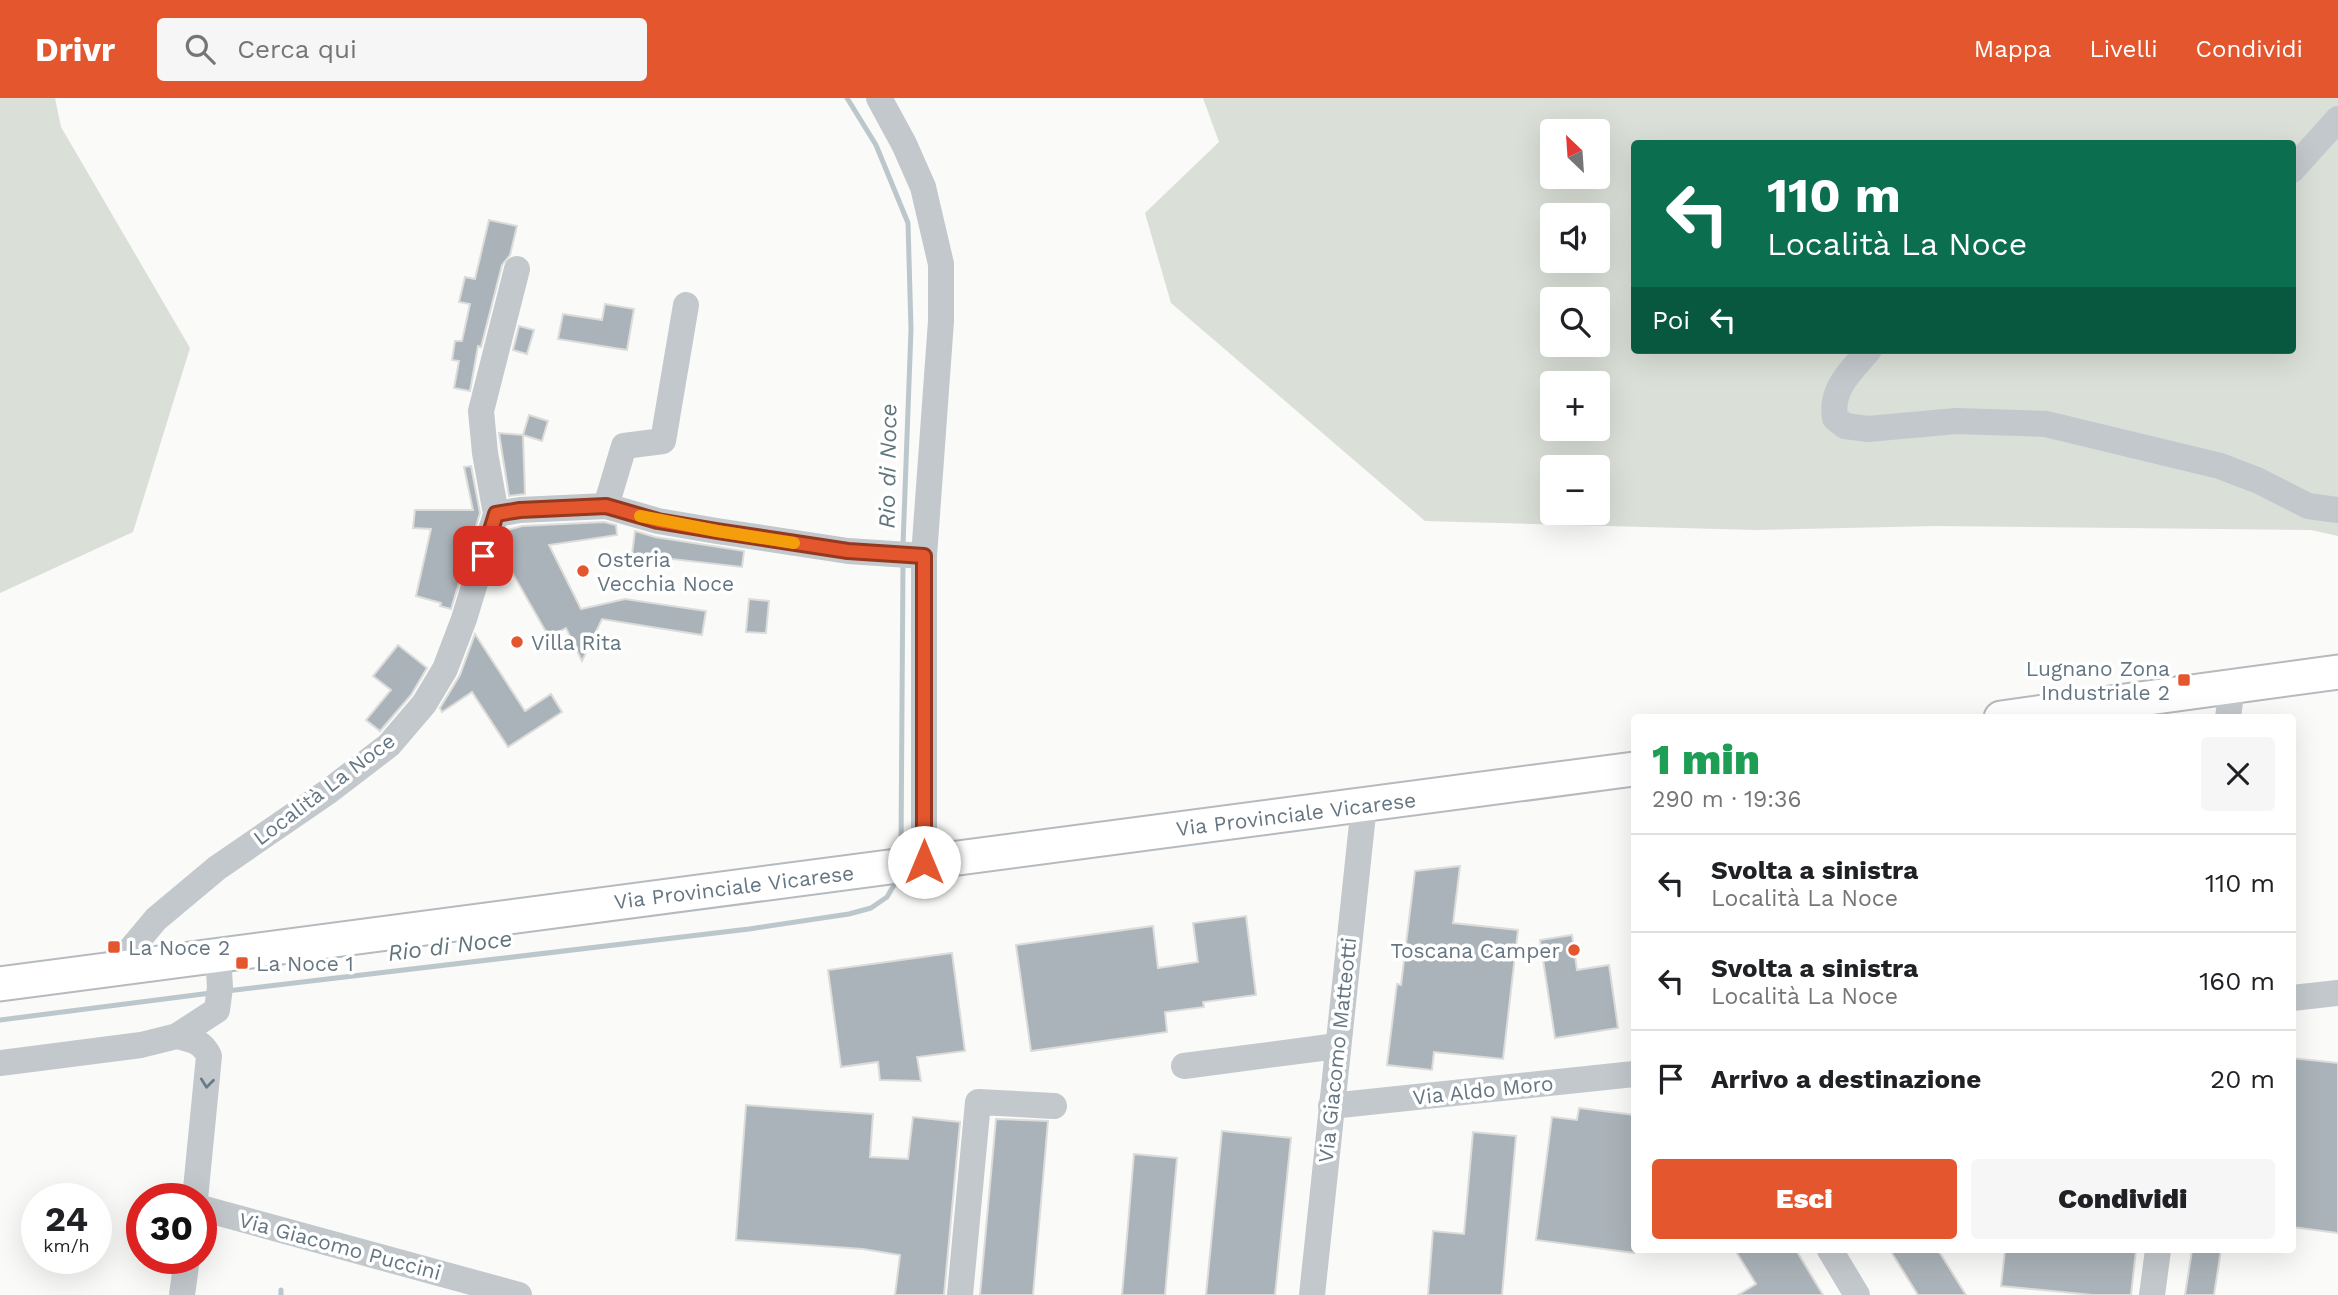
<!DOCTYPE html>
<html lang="it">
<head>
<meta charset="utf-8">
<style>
  :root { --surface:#fff; --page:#f6f6f6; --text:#202124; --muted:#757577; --line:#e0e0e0; --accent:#e4572e }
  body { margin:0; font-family:"Work Sans",sans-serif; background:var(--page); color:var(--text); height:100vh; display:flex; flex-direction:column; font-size:26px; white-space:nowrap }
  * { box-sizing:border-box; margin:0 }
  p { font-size:23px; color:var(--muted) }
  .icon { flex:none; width:38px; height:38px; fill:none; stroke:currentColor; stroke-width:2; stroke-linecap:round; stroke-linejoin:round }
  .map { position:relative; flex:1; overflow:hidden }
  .side { position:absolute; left:1631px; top:616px; width:665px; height:539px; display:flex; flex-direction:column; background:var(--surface); border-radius:7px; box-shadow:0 7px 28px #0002 }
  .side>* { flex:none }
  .banner { position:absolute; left:1631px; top:42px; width:665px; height:214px; border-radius:7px; box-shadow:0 7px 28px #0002; background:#0b6e4f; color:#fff; overflow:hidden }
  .needle { width:46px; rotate:335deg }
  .fabs { position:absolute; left:1540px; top:21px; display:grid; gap:14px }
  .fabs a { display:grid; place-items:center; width:70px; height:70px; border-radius:7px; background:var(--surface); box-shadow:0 7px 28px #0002; font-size:35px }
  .speed { position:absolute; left:21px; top:1085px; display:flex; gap:14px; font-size:35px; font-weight:700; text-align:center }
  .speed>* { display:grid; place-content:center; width:91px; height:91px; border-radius:50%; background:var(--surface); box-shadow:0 7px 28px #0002; line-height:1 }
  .speed small { font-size:18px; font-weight:400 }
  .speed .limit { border:10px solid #d22; background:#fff; color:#111 }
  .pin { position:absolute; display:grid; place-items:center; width:60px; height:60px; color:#fff; margin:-30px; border-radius:14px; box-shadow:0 4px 10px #0006 }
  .me { position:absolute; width:77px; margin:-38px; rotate:0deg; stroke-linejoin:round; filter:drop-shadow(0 0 5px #0008) }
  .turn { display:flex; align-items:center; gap:24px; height:147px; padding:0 21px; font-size:32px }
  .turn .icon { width:91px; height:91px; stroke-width:2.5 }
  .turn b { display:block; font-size:49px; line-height:60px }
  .then { display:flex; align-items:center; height:66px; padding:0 21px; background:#0003; gap:14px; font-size:26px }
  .round { display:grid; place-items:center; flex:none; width:74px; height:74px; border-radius:7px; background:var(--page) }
  .headline { display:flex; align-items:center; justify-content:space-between; height:119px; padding:0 21px }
  h1 { font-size:42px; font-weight:800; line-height:52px; color:#1e9e55 }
  .button { display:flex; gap:14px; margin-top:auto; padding:14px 21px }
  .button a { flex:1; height:80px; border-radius:7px; background:var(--accent); color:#fff; font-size:28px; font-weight:800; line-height:80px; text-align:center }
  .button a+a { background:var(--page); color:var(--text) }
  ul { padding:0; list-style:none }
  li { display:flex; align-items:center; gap:21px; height:98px; padding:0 21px; border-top:2px solid var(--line) }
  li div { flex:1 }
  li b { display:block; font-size:26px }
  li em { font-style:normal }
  header { display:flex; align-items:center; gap:42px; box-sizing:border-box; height:98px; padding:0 35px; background:var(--accent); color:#fff }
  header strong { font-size:33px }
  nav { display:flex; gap:38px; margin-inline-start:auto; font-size:24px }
  .search { width:490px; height:63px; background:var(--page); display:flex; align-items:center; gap:18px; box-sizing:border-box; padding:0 24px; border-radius:7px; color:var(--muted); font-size:26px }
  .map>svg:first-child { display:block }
</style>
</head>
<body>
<header>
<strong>Drivr</strong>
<div class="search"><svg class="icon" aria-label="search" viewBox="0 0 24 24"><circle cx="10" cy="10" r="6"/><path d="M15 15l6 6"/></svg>Cerca qui</div>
<nav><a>Mappa</a><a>Livelli</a><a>Condividi</a></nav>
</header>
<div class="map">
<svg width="2338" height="1197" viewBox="0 0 2338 1197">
  <rect width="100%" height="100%" fill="#fafaf8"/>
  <!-- green -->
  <g fill="#dadfd7" fill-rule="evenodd">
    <polygon points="0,0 55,0 61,29 190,250 133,434 0,495"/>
    <path d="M 1203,0 L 2338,0 L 2338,438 L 2311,432 L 1935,428 L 1756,432 L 1425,423 L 1171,205 L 1145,115 L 1219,44 ZM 1552,33 L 1598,33 L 1598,79 L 1552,79 ZM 1634,46 L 2292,46 L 2292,252 L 1634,252 ZM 1552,117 L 1598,117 L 1598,163 L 1552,163 ZM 1552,201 L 1598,201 L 1598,247 L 1552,247 ZM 1552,285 L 1598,285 L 1598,331 L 1552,331 ZM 1552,369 L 1598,369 L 1598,415 L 1552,415 Z"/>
  </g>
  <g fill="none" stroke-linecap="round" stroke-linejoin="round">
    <!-- stream -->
    <g stroke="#bbc7cb" stroke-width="5">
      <polyline points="847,0 876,47 908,125 911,231 903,447"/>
      <polyline points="901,751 903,464"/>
      <polyline points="227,893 749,831 849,816 871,810 887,799 894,787"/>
      <polyline points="0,922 211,895"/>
      <polyline points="281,1197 281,1192"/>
    </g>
  </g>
  <!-- building -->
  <g fill="#aab3b9" stroke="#dcdcda" stroke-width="2">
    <polygon points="489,122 517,128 510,157 502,167 481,249 478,248 470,293 454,290 459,263 452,262 455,243 462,243 470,206 459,204 465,179 475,181"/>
    <polygon points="605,206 634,211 627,252 558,241 563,216 602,222"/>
    <polygon points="519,228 534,232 527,256 513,252"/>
    <polygon points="529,317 548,323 542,343 523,337"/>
    <polygon points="499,335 523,337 525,396 509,398"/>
    <polygon points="471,368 480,415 451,511 440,508 441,505 416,498 431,431 413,430 415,412 473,412 464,369"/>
    <polygon points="604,424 616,427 617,437 549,447 581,511 625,501 706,513 702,537 602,521 582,563 566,530 549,539 501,455 508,432 522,428"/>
    <polygon points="635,433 655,439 744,453 742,469 655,459 654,467 631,464"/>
    <polygon points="749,501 769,503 766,535 746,534"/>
    <polygon points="475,536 525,613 551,596 562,614 508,649 472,594 442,614 440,610 460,577"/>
    <polygon points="398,547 427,570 411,597 380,633 366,622 391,592 373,578"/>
    <polygon points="1460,768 1453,825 1518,832 1503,961 1434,954 1432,972 1387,967 1397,886 1401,887 1415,773"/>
    <polygon points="1246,818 1256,897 1203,904 1204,909 1165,914 1167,934 1031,953 1016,847 1153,828 1158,870 1198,864 1193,825"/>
    <polygon points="1572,837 1577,872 1609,867 1618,930 1555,940 1540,842"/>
    <polygon points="952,855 965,953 917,959 921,983 880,982 878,964 841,969 828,872"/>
    <polygon points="2292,960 2338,965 2338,1135 2292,1129"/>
    <polygon points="746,1007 873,1016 870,1059 908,1061 913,1019 960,1024 944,1197 895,1197 900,1157 863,1151 736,1142"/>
    <polygon points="1579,1010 1634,1017 1634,1155 1536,1142 1552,1019 1577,1022"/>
    <polygon points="996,1021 1048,1023 1033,1197 980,1197"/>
    <polygon points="1222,1033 1291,1040 1275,1197 1206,1197"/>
    <polygon points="1473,1034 1516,1038 1502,1197 1428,1197 1433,1133 1464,1136"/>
    <polygon points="1134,1056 1177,1060 1165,1197 1122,1197"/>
    <polygon points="1735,1152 1796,1152 1823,1197 1738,1197 1756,1186"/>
    <polygon points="1890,1152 1938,1152 1966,1197 1918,1197"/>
    <polygon points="2005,1152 2136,1152 2131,1197 2093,1197 2001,1188"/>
    <polygon points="2192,1152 2221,1152 2214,1197 2185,1197"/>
  </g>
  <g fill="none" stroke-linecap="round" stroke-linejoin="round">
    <defs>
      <g id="major">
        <polyline points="2001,620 2338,574"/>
        <polyline points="0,886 1634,671"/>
      </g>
    </defs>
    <!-- major casing -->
    <use href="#major" stroke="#b5babe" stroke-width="37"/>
    <!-- minor -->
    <g stroke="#c3c8cc" stroke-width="26">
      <polyline points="879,0 904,46 923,89 941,166 941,223 924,458 924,764"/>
      <polyline points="2292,72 2338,21"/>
      <path d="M 1869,252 C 1851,273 1830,291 1835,320 L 1845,328 L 1868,331 L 1956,323 L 2046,326 L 2220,368 L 2259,383 L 2308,408 L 2338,412"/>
      <polyline points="606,408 624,348 663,343 686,207"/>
      <polyline points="496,416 520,412 606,408 658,423 717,433 848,453 924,458"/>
      <polyline points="2228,620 2232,587"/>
      <polyline points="115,870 156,821 217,770 329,693 389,647 424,606 445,571 464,521 496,416 485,355 481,313 517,171"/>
      <polyline points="2292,900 2338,895"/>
      <path d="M 177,938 C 192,942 202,943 209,958 L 195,1101"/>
      <polyline points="0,965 141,947 177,938 217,912 220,889 218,856"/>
      <polyline points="1184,968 1337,948"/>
      <polyline points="1331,1008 1634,976"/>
      <polyline points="201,1110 519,1197"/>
      <polyline points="1830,1152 1857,1197"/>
      <polyline points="182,1197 187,1160"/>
      <polyline points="960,1197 978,1004 1054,1008"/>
      <polyline points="1312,1197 1364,707"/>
      <polyline points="2152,1197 2158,1152"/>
    </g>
    <!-- major -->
    <use href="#major" stroke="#fff" stroke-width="33"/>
  </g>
  <!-- one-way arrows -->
  <defs><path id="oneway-chevron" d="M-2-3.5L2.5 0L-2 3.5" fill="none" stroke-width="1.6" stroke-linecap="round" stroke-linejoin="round" transform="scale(1.75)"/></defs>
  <use stroke="#6a7a87" href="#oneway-chevron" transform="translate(207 985) rotate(96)"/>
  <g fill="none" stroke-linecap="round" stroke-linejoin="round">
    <defs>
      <polyline id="route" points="483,458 496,416 520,412 606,408 658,423 717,433 848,453 924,458 924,764"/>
    </defs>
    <!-- route casing -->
    <use href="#route" stroke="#94391e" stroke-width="18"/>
    <!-- route -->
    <use href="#route" stroke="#e4572e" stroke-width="12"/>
    <!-- slow -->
    <polyline stroke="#f59e0b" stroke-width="12" points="640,418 717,433 794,445"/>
  </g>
  <!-- markers -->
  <g fill="#e4572e" stroke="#fff" stroke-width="2.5">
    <circle cx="583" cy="473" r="7"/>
    <circle cx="517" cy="544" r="7"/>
    <rect x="2177" y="575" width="14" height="14" rx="3.5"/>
    <rect x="107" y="842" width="14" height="14" rx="3.5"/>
    <circle cx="1574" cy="852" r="7"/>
    <rect x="235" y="858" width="14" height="14" rx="3.5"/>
  </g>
  <g text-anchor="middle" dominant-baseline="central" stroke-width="7" stroke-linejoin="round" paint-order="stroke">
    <!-- poi labels -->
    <g font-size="21" fill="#657683" stroke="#fff" text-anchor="start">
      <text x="597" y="461">Osteria<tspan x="597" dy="24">Vecchia Noce</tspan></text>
      <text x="531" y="544">Villa Rita</text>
      <text x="2170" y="570" text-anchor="end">Lugnano Zona<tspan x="2170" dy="24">Industriale 2</tspan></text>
      <text x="128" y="849">La Noce 2</text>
      <text x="1560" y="852" text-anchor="end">Toscana Camper</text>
      <text x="256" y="865">La Noce 1</text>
    </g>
    <!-- street labels -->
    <g font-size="21" fill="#657683" stroke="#fff">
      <text transform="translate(324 691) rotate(-37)">Località La Noce</text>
      <text transform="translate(1296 716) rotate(-7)">Via Provinciale Vicarese</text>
      <text transform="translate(734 789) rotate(-7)">Via Provinciale Vicarese</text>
      <text transform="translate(1337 952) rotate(-84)">Via Giacomo Matteotti</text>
      <text transform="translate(1483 992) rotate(-6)">Via Aldo Moro</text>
      <text transform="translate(340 1148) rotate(15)">Via Giacomo Puccini</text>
    </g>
    <!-- water labels -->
    <g font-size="23" font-style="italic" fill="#60757c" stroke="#fff">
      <text transform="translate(888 368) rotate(-89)">Rio di Noce</text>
      <text transform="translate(450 848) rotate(-7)">Rio di Noce</text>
    </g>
  </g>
</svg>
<div class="fabs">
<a><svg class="needle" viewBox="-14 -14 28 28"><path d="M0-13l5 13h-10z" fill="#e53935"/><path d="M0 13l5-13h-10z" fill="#757577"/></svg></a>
<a><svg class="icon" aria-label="sound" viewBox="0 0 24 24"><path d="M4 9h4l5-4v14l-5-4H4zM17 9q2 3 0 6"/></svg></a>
<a><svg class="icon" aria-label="search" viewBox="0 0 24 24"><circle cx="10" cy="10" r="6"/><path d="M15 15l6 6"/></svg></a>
<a>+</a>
<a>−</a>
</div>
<div class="speed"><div>24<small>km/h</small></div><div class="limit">30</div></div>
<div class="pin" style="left:483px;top:458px;background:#d93025"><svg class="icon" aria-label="arrive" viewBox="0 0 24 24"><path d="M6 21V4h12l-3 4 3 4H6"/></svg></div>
<svg class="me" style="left:924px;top:764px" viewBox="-20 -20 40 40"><circle r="19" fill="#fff"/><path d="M0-13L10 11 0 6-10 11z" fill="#e4572e"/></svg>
<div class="banner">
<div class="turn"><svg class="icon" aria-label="left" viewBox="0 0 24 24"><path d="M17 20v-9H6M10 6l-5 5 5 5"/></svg><div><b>110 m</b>Località La Noce</div></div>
<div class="then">Poi<svg class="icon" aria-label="left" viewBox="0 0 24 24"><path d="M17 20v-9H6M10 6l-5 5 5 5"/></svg></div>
</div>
<section class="side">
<div class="headline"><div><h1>1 min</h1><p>290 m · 19:36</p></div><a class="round"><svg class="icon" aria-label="close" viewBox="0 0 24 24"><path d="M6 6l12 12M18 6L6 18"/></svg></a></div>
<ul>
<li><svg class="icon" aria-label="left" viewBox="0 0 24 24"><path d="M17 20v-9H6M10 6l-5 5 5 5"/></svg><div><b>Svolta a sinistra</b><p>Località La Noce</p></div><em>110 m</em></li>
<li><svg class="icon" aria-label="left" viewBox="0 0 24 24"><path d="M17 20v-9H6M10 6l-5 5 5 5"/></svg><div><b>Svolta a sinistra</b><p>Località La Noce</p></div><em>160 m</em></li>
<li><svg class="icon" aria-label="arrive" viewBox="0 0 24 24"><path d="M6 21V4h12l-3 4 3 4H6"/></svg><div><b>Arrivo a destinazione</b></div><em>20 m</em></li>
</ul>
<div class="button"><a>Esci</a><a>Condividi</a></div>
</section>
</div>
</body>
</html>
